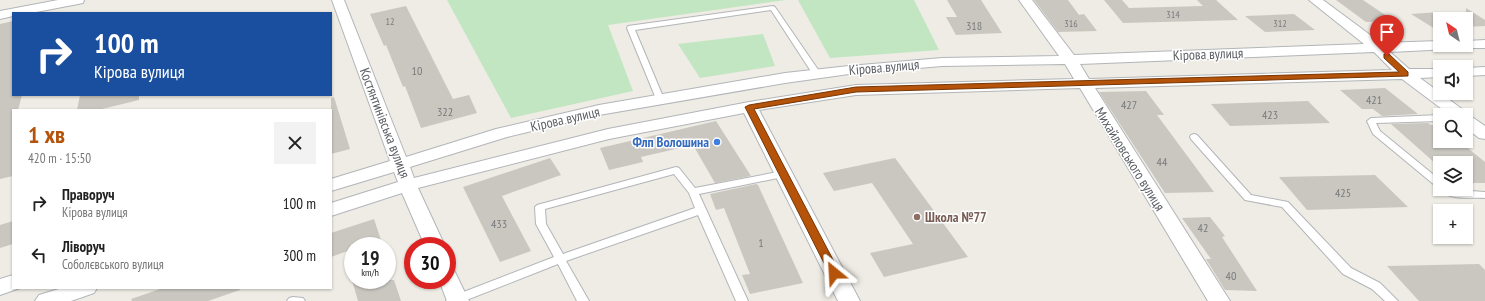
<!DOCTYPE html>
<html lang="uk">
<head>
<meta charset="utf-8">
<style>
  :root { --surface:#fff; --page:#f2f2f2; --text:#222; --muted:#767676; --accent:#b45309 }
  body { margin:0; font-family:"PT Sans Narrow",sans-serif; background:var(--page); color:var(--text); height:100vh; display:flex; flex-direction:column; font-size:15px; white-space:nowrap }
  * { box-sizing:border-box; margin:0 }
  p { font-size:13px; color:var(--muted) }
  .icon { flex:none; width:22px; height:22px; fill:none; stroke:currentColor; stroke-width:2; stroke-linecap:round; stroke-linejoin:round }
  .map { position:relative; flex:1; overflow:hidden }
  .drawer { position:absolute; left:12px; top:109px; width:320px; height:180px; display:flex; flex-direction:column; background:var(--surface); border-radius:0px; box-shadow:0 1px 3px #0004 }
  .drawer>* { flex:none }
  .banner { position:absolute; left:12px; top:12px; width:320px; height:84px; border-radius:0px; box-shadow:0 1px 3px #0004; background:#1a4fa0; color:#fff; overflow:hidden }
  .needle { width:26px; rotate:325deg }
  .fabs { position:absolute; left:1433px; top:12px; display:grid; gap:8px }
  .fabs a { display:grid; place-items:center; width:40px; height:40px; border-radius:0px; background:var(--surface); box-shadow:0 1px 3px #0004; font-size:20px }
  .speed { position:absolute; left:344px; top:237px; display:flex; gap:8px; font-size:20px; font-weight:700; text-align:center }
  .speed>* { display:grid; place-content:center; width:52px; height:52px; border-radius:50%; background:var(--surface); box-shadow:0 1px 3px #0004; line-height:1 }
  .speed small { font-size:10px; font-weight:400 }
  .speed .limit { border:6px solid #d22; background:#fff; color:#111 }
  .pin { position:absolute; display:grid; place-items:center; width:34px; height:34px; color:#fff; margin:-41px -17px; border-radius:50% 50% 50% 0; rotate:-45deg; box-shadow:0 0 4px #0007 }
  .pin .icon { rotate:45deg }
  .me { position:absolute; width:44px; margin:-22px; rotate:333deg; stroke-linejoin:round; filter:drop-shadow(0 0 3px #0008) }
  .turn { display:flex; align-items:center; gap:14px; height:84px; padding:0 16px; font-size:18px }
  .turn .icon { width:52px; height:52px; stroke-width:2.5 }
  .turn b { display:block; font-size:28px; line-height:34px }
  .round { display:grid; place-items:center; flex:none; width:42px; height:42px; border-radius:0px; background:var(--page) }
  .overview { display:flex; align-items:center; justify-content:space-between; height:68px; padding:0 16px }
  h1 { font-size:24px; font-weight:700; line-height:30px; color:var(--accent) }
  ul { padding:0; list-style:none }
  li { display:flex; align-items:center; gap:12px; height:52px; padding:0 16px }
  li div { flex:1 }
  li b { display:block; font-size:15px }
  li em { font-style:normal }
  .map>svg:first-child { display:block }
</style>
</head>
<body>
<div class="map">
<svg width="1485" height="301" viewBox="0 0 1485 301">
  <rect width="100%" height="100%" fill="#eeece4"/>
  <!-- green -->
  <g fill="#c1e6c1">
    <polygon points="447,0 786,0 608,25 633,91 511,118"/>
    <polygon points="798,0 914,0 939,50 830,58"/>
    <polygon points="763,34 775,66 700,78 678,44"/>
  </g>
  <!-- building -->
  <g fill="#cac7c1">
    <polygon points="947,0 981,0 1002,33 956,35 946,17 957,17"/>
    <polygon points="1034,0 1068,0 1079,15 1084,14 1097,31 1058,32"/>
    <polygon points="1104,0 1122,0 1129,8 1203,6 1197,0 1216,0 1238,20 1123,23"/>
    <polygon points="1336,0 1363,0 1394,21 1366,22"/>
    <polygon points="406,6 453,99 469,95 477,113 421,128 405,86 403,87 386,45 384,46 370,14"/>
    <polygon points="1466,8 1485,20 1485,26 1466,27"/>
    <polygon points="1440,12 1440,32 1411,14"/>
    <polygon points="1294,14 1315,30 1265,32 1245,16"/>
    <polygon points="13,21 13,95 22,95 18,110 13,110 13,176 0,179 0,24"/>
    <polygon points="1385,88 1418,114 1382,116 1373,109 1362,109 1340,90"/>
    <polygon points="1146,91 1164,115 1157,115 1214,192 1165,193 1099,92"/>
    <polygon points="80,95 139,95 139,100 98,110 77,110"/>
    <polygon points="334,97 350,149 331,154 331,98"/>
    <polygon points="1308,101 1330,123 1230,126 1211,104"/>
    <polygon points="716,121 751,176 715,183 693,145 641,157 643,162 609,170 600,148"/>
    <polygon points="1428,123 1431,125 1440,125 1440,141 1459,141 1485,162 1485,183 1466,183 1466,163 1435,163 1391,124"/>
    <polygon points="550,158 561,175 502,196 531,251 500,262 463,187"/>
    <polygon points="895,158 968,257 884,277 870,253 913,244 872,183 834,191 823,173"/>
    <polygon points="1375,175 1408,207 1307,210 1279,177"/>
    <polygon points="756,184 758,185 803,283 750,294 742,275 750,274 724,208 716,210 710,194"/>
    <polygon points="1210,217 1225,236 1222,237 1257,291 1225,290 1206,259 1211,259 1182,218"/>
    <polygon points="374,219 383,246 353,246 353,249 331,257 331,233"/>
    <polygon points="13,221 13,244 0,248 0,225"/>
    <polygon points="1479,264 1485,270 1485,301 1419,301 1387,266"/>
    <polygon points="352,280 394,280 401,301 358,301"/>
    <polygon points="163,288 239,288 240,290 208,301 132,301 131,299"/>
  </g>
  <g fill="none" stroke-linecap="round" stroke-linejoin="round">
    <defs>
      <g id="service">
        <polygon points="773,6 775,7 821,74 820,76 814,76 771,10 635,30 664,99 660,101 657,101 627,28 628,26"/>
        <path d="M 1440,115 L 1440,121 L 1376,123 L 1380,131 L 1440,180 L 1440,189 L 1485,192 L 1485,198 C 1472,197 1448,201 1439,189 L 1440,188 L 1437,187 L 1373,134 L 1367,121 L 1371,118 Z"/>
        <polygon points="1194,134 1197,135 1251,195 1288,202 1351,268 1380,283 1398,301 1385,301 1372,289 1343,274 1282,207 1245,200 1191,139 1190,137 1191,135"/>
        <path d="M 676,167 L 679,168 L 695,188 L 783,171 L 788,174 L 783,177 L 699,194 L 748,301 L 736,301 L 698,215 L 566,261 L 589,301 L 577,301 L 558,264 L 464,301 L 446,301 L 448,298 L 554,257 L 536,224 L 535,207 L 537,205 ZM 674,174 L 689,193 L 695,208 L 563,254 L 546,224 L 545,209 Z"/>
        <polygon points="293,297 303,298 305,301 287,301 289,298"/>
      </g>
      <g id="minor">
        <polygon points="58,0 84,0 83,3 78,4 31,13 13,13 13,16 0,19 0,11"/>
        <path d="M 332,0 L 344,0 L 406,157 L 496,129 L 599,105 L 785,73 L 849,66 L 942,58 L 1059,56 L 1019,0 L 1032,0 L 1074,55 L 1364,44 L 1309,0 L 1323,0 L 1381,43 L 1440,41 L 1440,45 L 1457,45 L 1455,48 L 1450,49 L 1390,52 L 1409,69 L 1440,69 L 1440,77 L 1420,78 L 1466,112 L 1468,116 L 1472,117 L 1485,126 L 1485,139 L 1479,138 L 1466,128 L 1466,115 L 1450,115 L 1402,79 L 1095,88 L 1230,301 L 1208,301 L 1080,88 L 856,95 L 759,110 L 860,301 L 838,301 L 744,113 L 609,139 L 418,188 L 445,246 L 425,246 L 402,193 L 331,216 L 331,203 L 398,182 L 394,172 L 331,191 L 331,179 L 390,161 ZM 1374,52 L 1392,70 L 1089,79 L 1080,64 ZM 1065,64 L 1074,79 L 856,85 L 749,102 L 608,129 L 414,178 L 410,167 L 507,137 L 599,115 L 785,83 L 849,74 L 942,66 Z"/>
        <polygon points="1485,40 1485,48 1461,48 1459,45 1466,45 1466,41"/>
        <polygon points="1485,67 1485,75 1466,76 1466,68"/>
        <polygon points="447,267 454,270 469,301 447,301 439,280 447,280"/>
        <polygon points="13,275 13,288 20,288 0,295 0,279"/>
        <polygon points="62,288 97,288 94,293 71,301 35,301 39,295"/>
      </g>
    </defs>
    <!-- service casing -->
    <use href="#service" stroke="#b2b5b9" stroke-width="2"/>
    <!-- minor casing -->
    <use href="#minor" stroke="#b2b5b9" stroke-width="2"/>
    <!-- service -->
    <use href="#service" fill="#fff" fill-rule="evenodd"/>
    <!-- minor -->
    <use href="#minor" fill="#fff" fill-rule="evenodd"/>
  </g>
  <!-- route -->
  <polygon fill="#b45309" stroke="#753606" points="1384,54 1389,54 1408,72 1408,76 856,92 754,109 840,273 838,276 830,276 829,273 745,107 749,105 856,87 1399,72 1384,58"/>
  <!-- markers -->
  <circle fill="#3f7fe0" stroke="#fff" stroke-width="1.5" cx="717" cy="142" r="4"/>
  <circle fill="#8d6e63" stroke="#fff" stroke-width="1.5" cx="917" cy="217" r="4"/>
  <g text-anchor="middle" dominant-baseline="central" stroke-width="3" stroke-linejoin="round" paint-order="stroke">
    <!-- far-number labels -->
    <g font-size="10" fill="#787a7c">
      <text x="1173" y="14">314</text>
      <text x="390" y="21">12</text>
      <text x="1071" y="23">316</text>
      <text x="1280" y="23">312</text>
    </g>
    <!-- number labels -->
    <g font-size="12" fill="#787a7c">
      <text x="974" y="25">318</text>
      <text x="417" y="70">10</text>
      <text x="1374" y="99">421</text>
      <text x="1129" y="104">427</text>
      <text x="445" y="111">322</text>
      <text x="1270" y="114">423</text>
      <text x="1162" y="161">44</text>
      <text x="1343" y="192">425</text>
      <text x="499" y="223">433</text>
      <text x="1203" y="227">42</text>
      <text x="761" y="242">1</text>
      <text x="1231" y="275">40</text>
    </g>
    <!-- street labels -->
    <g font-size="14" fill="#5c6065" stroke="#fff">
      <text transform="translate(1208 54) rotate(-2)">Кірова вулиця</text>
      <text transform="translate(884 67) rotate(-5)">Кірова вулиця</text>
      <text transform="translate(565 119) rotate(-13)">Кірова вулиця</text>
      <text transform="translate(385 123) rotate(69)">Костянтинівська вулиця</text>
      <text transform="translate(1130 159) rotate(58)">Михайловського вулиця</text>
    </g>
    <!-- shop labels -->
    <g font-size="14" font-weight="bold" fill="#366cbe" stroke="#fff" text-anchor="end">
      <text x="709" y="142">Флп Волошина</text>
    </g>
    <!-- education labels -->
    <g font-size="14" font-weight="bold" fill="#785e54" stroke="#fff" text-anchor="start">
      <text x="925" y="217">Школа №77</text>
    </g>
  </g>
</svg>
<div class="fabs">
<a><svg class="needle" viewBox="-14 -14 28 28"><path d="M0-13l5 13h-10z" fill="#e53935"/><path d="M0 13l5-13h-10z" fill="#767676"/></svg></a>
<a><svg class="icon" aria-label="sound" viewBox="0 0 24 24"><path d="M4 9h4l5-4v14l-5-4H4zM17 9q2 3 0 6"/></svg></a>
<a><svg class="icon" aria-label="search" viewBox="0 0 24 24"><circle cx="10" cy="10" r="6"/><path d="M15 15l6 6"/></svg></a>
<a><svg class="icon" aria-label="layers" viewBox="0 0 24 24"><path d="M12 4l9 5-9 5-9-5zM3 14l9 5 9-5"/></svg></a>
<a>+</a>
</div>
<div class="speed"><div>19<small>km/h</small></div><div class="limit">30</div></div>
<div class="pin" style="left:1387px;top:56px;background:#d93025"><svg class="icon" aria-label="arrive" viewBox="0 0 24 24"><path d="M6 21V4h12l-3 4 3 4H6"/></svg></div>
<svg class="me" style="left:834px;top:273px" viewBox="-20 -20 40 40"><path d="M0-17L14 15 0 8-14 15z" fill="#b45309" stroke="#fff" stroke-width="4"/></svg>
<div class="banner">
<div class="turn"><svg class="icon" aria-label="right" viewBox="0 0 24 24"><path d="M7 20v-9h11M14 6l5 5-5 5"/></svg><div><b>100 m</b>Кірова вулиця</div></div>
</div>
<section class="drawer">
<div class="overview"><div><h1>1 хв</h1><p>420 m · 15:50</p></div><a class="round"><svg class="icon" aria-label="close" viewBox="0 0 24 24"><path d="M6 6l12 12M18 6L6 18"/></svg></a></div>
<ul>
<li><svg class="icon" aria-label="right" viewBox="0 0 24 24"><path d="M7 20v-9h11M14 6l5 5-5 5"/></svg><div><b>Праворуч</b><p>Кірова вулиця</p></div><em>100 m</em></li>
<li><svg class="icon" aria-label="left" viewBox="0 0 24 24"><path d="M17 20v-9H6M10 6l-5 5 5 5"/></svg><div><b>Ліворуч</b><p>Соболєвського вулиця</p></div><em>300 m</em></li>
</ul>
</section>
</div>
</body>
</html>
